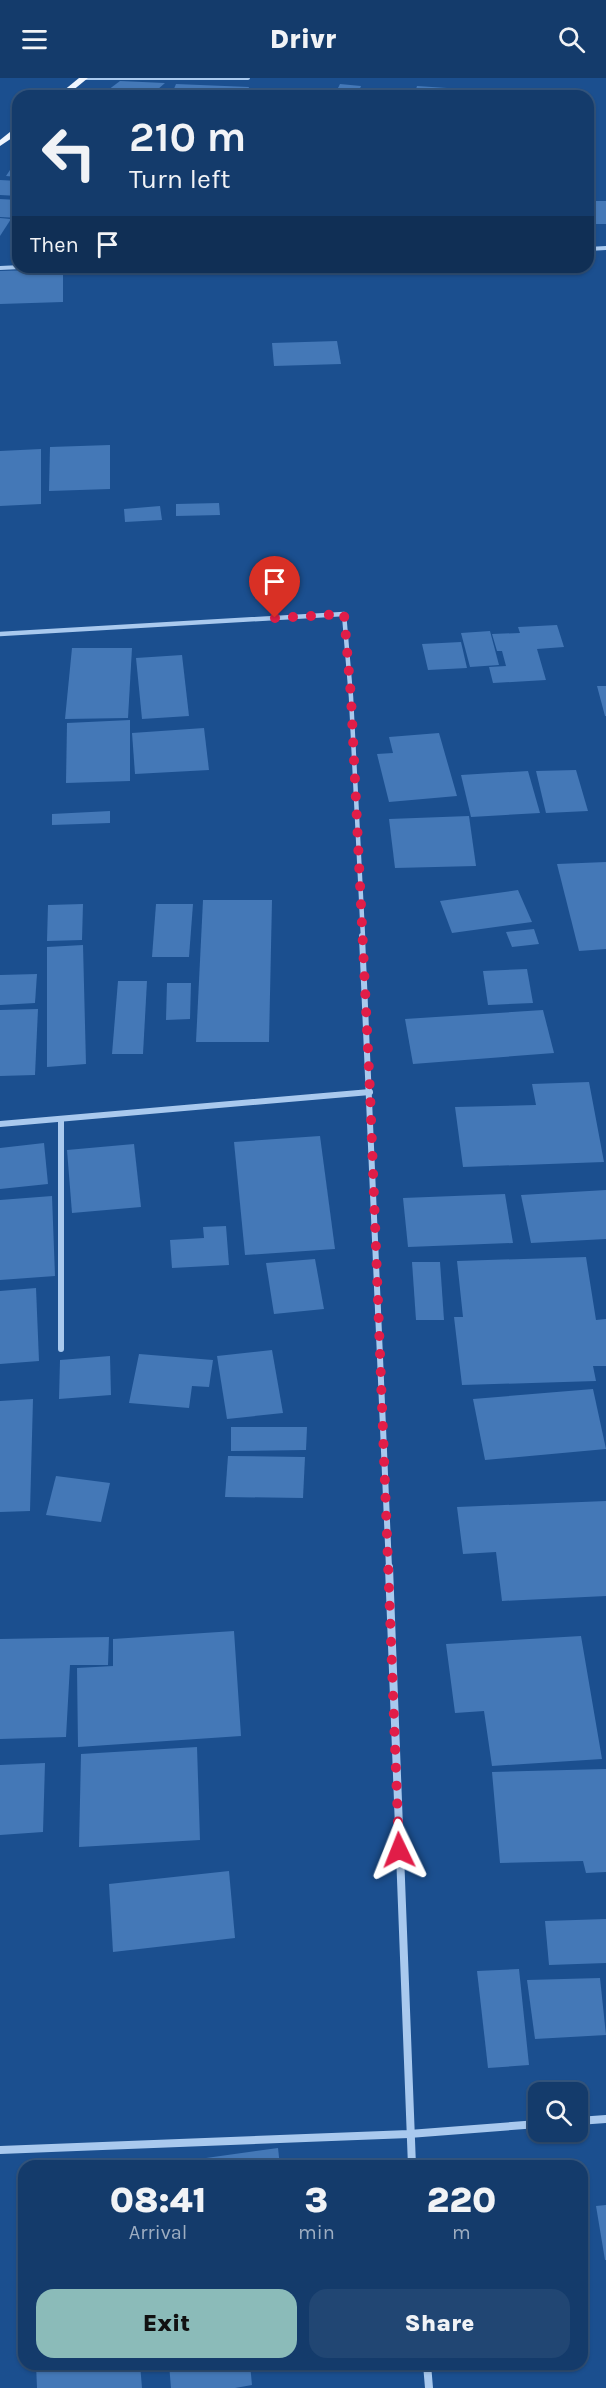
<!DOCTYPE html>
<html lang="en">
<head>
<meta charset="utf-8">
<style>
  :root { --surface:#143b6b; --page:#214673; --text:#f1f3f6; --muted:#9dadc1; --line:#33557e; --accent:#8bbbb9 }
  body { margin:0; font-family:Karla,sans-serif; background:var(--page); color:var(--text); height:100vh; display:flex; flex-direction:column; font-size:22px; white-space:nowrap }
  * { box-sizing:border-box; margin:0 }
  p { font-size:20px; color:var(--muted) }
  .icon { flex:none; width:33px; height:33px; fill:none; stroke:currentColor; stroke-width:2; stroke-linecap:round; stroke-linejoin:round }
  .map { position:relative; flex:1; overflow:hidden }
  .sheet { position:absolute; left:18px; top:2082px; width:570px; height:210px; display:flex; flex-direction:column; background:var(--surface); border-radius:18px; box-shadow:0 2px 4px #0004,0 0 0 2px var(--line) }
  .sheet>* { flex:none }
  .banner { position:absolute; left:12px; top:12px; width:582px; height:183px; border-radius:18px; box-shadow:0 2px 4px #0004,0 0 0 2px var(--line); background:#143b6b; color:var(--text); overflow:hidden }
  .tools { position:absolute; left:528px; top:2004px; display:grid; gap:12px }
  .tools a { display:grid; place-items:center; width:60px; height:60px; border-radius:12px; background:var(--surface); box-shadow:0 2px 4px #0004,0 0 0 2px var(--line); font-size:30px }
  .pin { position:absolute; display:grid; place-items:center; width:51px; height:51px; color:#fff; margin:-62px -26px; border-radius:50% 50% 50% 0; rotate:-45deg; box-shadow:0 0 6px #0007 }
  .pin .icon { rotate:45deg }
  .me { position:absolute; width:66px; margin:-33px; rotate:358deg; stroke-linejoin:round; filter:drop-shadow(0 0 4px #0008) }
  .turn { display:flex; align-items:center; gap:21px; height:126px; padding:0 18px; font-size:27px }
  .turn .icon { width:78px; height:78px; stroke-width:2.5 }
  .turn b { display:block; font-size:42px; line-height:51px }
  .then { display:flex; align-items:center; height:57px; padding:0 18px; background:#0003; gap:12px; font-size:22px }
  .eta { display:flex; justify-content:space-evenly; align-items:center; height:102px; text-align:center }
  .eta b { font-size:36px; font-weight:800; line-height:42px }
  .cta { display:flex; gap:12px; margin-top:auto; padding:12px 18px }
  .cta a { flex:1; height:69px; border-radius:18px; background:var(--accent); color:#111; font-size:24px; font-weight:800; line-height:69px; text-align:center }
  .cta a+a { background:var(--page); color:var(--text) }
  header { display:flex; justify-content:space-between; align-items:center; height:78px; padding:0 18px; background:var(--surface); font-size:27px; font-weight:800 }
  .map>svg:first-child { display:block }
</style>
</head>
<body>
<header><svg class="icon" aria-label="menu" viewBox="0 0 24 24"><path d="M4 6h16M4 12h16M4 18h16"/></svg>Drivr<svg class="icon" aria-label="search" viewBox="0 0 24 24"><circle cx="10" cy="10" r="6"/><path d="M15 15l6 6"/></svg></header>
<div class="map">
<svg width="606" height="2310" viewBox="0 0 606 2310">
  <rect width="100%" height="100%" fill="#1b4f8f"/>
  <!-- building -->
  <g fill="#4478b7">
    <polygon points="120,3 165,5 150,18 100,18"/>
    <polygon points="176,6 249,9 246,18 171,18"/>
    <polygon points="340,6 361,8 357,18 315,18 318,11 337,12"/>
    <polygon points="417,8 462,11 460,18 414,18"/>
    <polygon points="362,11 411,14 409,18 360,18"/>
    <rect x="554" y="14" width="28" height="4"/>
    <polygon points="18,80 18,99 6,98"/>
    <polygon points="0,102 18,103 18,118 0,117"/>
    <polygon points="0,121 18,122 18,140 0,139"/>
    <rect x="588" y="123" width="18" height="23"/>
    <polygon points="0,140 11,141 0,158"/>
    <polygon points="63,191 63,224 0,226 0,193"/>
    <polygon points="337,263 341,286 274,288 272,265"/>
    <polygon points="110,367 110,411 49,413 50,369"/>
    <polygon points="41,371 41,426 0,428 0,373"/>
    <polygon points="219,425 220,437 176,438 176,426"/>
    <polygon points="160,428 162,442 125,444 124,431"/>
    <polygon points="557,547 564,569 537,571 546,602 493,605 489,589 506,588 502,573 497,573 492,556 520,555 518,549"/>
    <polygon points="490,553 499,587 470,589 461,555"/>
    <polygon points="461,564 467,590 428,592 422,566"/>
    <polygon points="72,570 132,570 128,640 65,641"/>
    <polygon points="182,577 189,638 142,641 136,580"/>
    <polygon points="597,608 606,608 606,638 605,638"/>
    <polygon points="130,642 130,703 66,705 67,645"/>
    <polygon points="204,650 209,692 135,696 132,655"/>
    <polygon points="439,655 457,718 389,724 377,676 393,675 389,659"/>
    <polygon points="576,692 588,733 546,735 536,693"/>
    <polygon points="528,693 540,735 471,739 461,697"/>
    <polygon points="110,733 110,745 52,747 52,736"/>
    <polygon points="469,738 476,788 395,790 389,741"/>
    <polygon points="606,784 606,871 579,873 557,786"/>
    <polygon points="518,812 532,844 452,855 440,823"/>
    <polygon points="203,822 272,822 269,964 196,964"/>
    <polygon points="83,826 82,862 47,863 48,827"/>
    <polygon points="156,826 193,826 189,879 152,879"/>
    <polygon points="534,851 539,866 512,869 506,854"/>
    <polygon points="83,867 86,986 47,989 47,869"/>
    <polygon points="527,891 533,925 488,927 483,893"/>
    <polygon points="37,896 35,925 0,927 0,897"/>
    <polygon points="118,903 147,903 143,976 112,976"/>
    <polygon points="167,905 191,905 190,941 166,942"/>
    <polygon points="38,931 35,997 0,998 0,932"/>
    <polygon points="543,932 554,975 413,986 405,941"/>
    <polygon points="589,1004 604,1084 463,1089 455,1029 536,1027 532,1006"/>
    <polygon points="320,1058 335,1171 245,1177 234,1064"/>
    <polygon points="44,1065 48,1106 0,1111 0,1070"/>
    <polygon points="134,1066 141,1129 72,1135 67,1072"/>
    <polygon points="606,1112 606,1161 531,1165 521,1117"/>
    <polygon points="505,1116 513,1165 408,1169 403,1120"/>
    <polygon points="52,1118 55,1198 0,1202 0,1122"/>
    <polygon points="226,1148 229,1187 172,1190 170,1162 204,1160 203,1149"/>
    <polygon points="586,1179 596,1242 606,1241 606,1288 593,1288 596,1303 462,1307 454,1239 463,1239 457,1183"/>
    <polygon points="315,1181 324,1231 274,1236 266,1185"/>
    <polygon points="412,1184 440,1184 444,1242 416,1242"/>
    <polygon points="36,1210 39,1283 0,1286 0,1213"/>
    <polygon points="272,1272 283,1335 227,1341 217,1278"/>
    <polygon points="139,1276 213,1282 209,1309 192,1308 189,1330 129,1325"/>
    <polygon points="110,1278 111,1317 59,1321 60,1282"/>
    <polygon points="593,1311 606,1371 485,1382 473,1321"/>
    <polygon points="33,1321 30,1433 0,1434 0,1323"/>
    <polygon points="231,1349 307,1349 306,1372 231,1373"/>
    <polygon points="228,1378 305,1379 303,1420 225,1419"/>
    <polygon points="56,1398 110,1405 101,1444 46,1437"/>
    <polygon points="606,1423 606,1518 502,1523 496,1474 463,1476 457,1429"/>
    <polygon points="234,1553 241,1658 78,1669 77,1590 113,1588 113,1561"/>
    <polygon points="581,1558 602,1681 492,1688 484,1633 455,1635 446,1566"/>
    <polygon points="109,1559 108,1587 70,1587 66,1659 0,1661 0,1561"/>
    <polygon points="197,1669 200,1762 79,1769 81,1676"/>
    <polygon points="45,1685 43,1754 0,1757 0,1687"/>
    <polygon points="606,1691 606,1794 586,1795 583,1783 500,1785 492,1694"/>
    <polygon points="229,1793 235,1860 113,1874 109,1806"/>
    <polygon points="606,1841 606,1885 549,1887 545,1843"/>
    <polygon points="519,1891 529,1987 488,1990 477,1893"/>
    <polygon points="600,1900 606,1957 535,1961 527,1902"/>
    <polygon points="278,2070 280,2088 156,2088 156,2087"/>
    <polygon points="606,2127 606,2182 605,2182 596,2128"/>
    <polygon points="36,2286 140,2286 142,2310 37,2310"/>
    <polygon points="169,2286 250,2286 252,2307 235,2310 171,2310"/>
  </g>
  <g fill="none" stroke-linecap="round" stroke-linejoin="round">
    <!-- street-far3 -->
    <g stroke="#a9c9ee" stroke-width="4">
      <polyline points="84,0 248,0"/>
      <polyline points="588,171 606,170"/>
      <polyline points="0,190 21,189"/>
    </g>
    <!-- street-far2 -->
    <polyline stroke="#a9c9ee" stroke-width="4.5" points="0,556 344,536 351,619 363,859"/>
    <!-- street-far1 -->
    <g stroke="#a9c9ee" stroke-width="6">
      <polyline points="362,858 389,1490"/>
      <polyline points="61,1042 61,1271"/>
      <polyline points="0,1046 370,1014"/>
    </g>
    <!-- street -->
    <g stroke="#a9c9ee" stroke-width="8">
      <polyline points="389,1489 412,2088"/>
      <polyline points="578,2043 606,2041"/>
      <polyline points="0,2072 409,2056 538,2046"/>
      <polyline points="427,2286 429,2310"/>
    </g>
    <!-- primary -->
    <g fill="#f0f6ff" fill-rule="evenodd">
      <polygon points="79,0 88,0 66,18 57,18"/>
      <polygon points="15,50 18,50 18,56 0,68 0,62"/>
    </g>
  </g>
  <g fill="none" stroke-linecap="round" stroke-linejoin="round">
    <!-- route -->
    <polyline stroke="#e11d48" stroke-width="10" stroke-dasharray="0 18" points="275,540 344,536 351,619 370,1014 399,1772"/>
  </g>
</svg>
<div class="tools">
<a><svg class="icon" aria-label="search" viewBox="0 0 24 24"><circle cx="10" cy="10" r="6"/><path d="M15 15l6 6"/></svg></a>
</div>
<div class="pin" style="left:275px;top:540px;background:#d93025"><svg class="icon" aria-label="arrive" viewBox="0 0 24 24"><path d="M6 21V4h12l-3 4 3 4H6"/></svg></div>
<svg class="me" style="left:399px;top:1772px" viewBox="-20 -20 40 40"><path d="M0-17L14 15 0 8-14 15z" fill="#e11d48" stroke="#fff" stroke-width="4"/></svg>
<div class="banner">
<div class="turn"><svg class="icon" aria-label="left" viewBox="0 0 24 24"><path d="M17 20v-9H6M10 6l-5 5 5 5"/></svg><div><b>210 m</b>Turn left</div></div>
<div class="then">Then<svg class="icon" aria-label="arrive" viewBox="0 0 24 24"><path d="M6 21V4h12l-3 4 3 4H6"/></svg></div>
</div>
<section class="sheet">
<div class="eta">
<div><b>08:41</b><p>Arrival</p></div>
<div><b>3</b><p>min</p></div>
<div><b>220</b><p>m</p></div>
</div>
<div class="cta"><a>Exit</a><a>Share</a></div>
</section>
</div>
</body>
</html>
